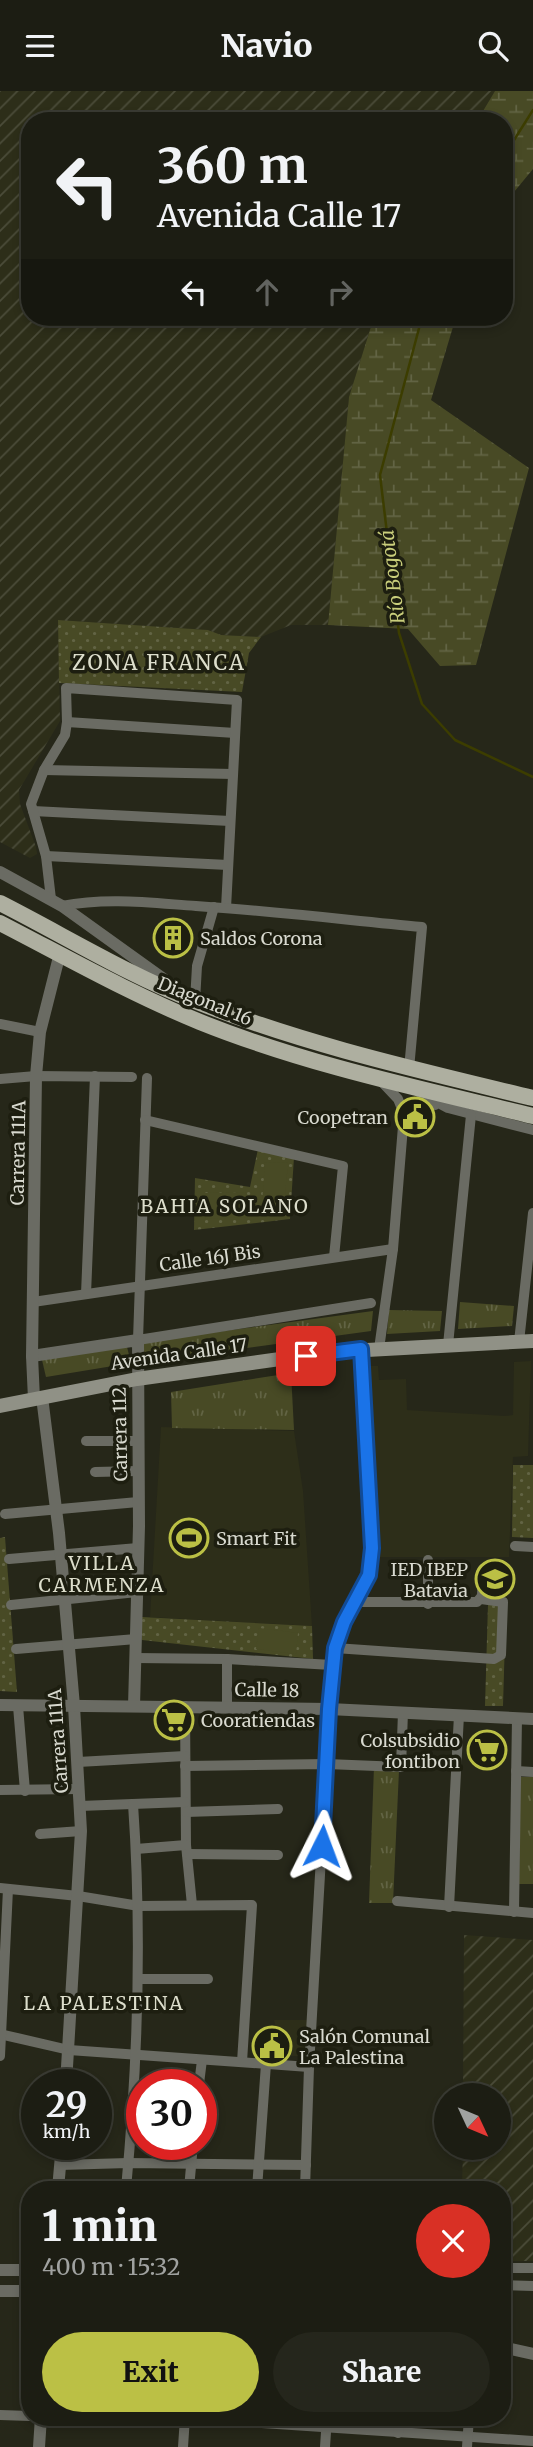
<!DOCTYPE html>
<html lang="en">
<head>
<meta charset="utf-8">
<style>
  :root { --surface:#1c1d13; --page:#25261c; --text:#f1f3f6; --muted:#a0a2a0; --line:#3a3b33; --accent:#bbc045 }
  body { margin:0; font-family:Merriweather,serif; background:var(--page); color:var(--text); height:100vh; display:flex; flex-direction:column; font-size:26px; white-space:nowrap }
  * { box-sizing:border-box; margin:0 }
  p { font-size:23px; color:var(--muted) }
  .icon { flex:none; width:38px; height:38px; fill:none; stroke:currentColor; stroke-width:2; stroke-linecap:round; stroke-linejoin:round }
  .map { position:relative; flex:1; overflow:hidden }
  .sheet { position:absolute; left:21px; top:2090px; width:490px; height:245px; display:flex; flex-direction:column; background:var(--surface); border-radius:28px; box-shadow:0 4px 10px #0003,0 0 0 2px var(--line) }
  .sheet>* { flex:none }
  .guide { position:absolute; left:21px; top:21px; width:492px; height:214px; border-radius:28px; box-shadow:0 4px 10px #0003,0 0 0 2px var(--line); background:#1c1d13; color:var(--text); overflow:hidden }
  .needle { width:46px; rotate:134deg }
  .buttons { position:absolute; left:434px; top:1992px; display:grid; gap:14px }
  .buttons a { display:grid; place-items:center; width:77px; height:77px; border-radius:50%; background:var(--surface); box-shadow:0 4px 10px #0003,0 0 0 2px var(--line); font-size:35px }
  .speed { position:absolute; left:21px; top:1978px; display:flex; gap:14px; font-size:35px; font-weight:700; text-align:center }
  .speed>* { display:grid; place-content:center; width:91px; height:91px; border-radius:50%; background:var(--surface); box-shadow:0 4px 10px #0003,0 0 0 2px var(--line); line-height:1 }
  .speed small { font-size:18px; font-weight:400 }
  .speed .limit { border:10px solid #d22; background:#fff; color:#111 }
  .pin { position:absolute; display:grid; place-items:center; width:60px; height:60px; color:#fff; margin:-30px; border-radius:14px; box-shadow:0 4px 10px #0006 }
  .me { position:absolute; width:77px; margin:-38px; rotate:3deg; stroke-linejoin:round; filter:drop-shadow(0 0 5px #0008) }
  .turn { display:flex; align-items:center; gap:24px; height:147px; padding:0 21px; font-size:32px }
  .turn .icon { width:91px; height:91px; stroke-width:2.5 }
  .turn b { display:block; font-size:49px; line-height:60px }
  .lanes { display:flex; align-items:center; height:66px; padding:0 21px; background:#0003; justify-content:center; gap:35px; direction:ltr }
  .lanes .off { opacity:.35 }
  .round { display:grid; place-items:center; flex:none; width:74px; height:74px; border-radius:37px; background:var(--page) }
  .overview { display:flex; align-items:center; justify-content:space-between; height:119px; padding:0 21px }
  h1 { font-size:42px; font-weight:800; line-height:52px }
  .button { display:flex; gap:14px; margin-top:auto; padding:14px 21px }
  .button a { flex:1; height:80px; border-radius:42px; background:var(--accent); color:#111; font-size:28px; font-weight:800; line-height:80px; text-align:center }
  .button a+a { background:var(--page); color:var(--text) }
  header { display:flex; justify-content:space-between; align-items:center; height:91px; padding:0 21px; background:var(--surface); font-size:32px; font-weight:800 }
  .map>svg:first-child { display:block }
</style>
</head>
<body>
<header><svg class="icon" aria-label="menu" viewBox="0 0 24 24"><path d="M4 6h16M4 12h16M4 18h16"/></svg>Navio<svg class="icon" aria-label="search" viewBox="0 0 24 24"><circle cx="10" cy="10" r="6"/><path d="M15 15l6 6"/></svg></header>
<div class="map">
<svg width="533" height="2356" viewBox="0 0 533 2356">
  <defs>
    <pattern id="industrial-furrows" width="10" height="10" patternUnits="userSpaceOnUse" patternTransform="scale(1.75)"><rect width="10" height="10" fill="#2d2e19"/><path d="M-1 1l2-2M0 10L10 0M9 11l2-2" fill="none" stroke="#4b4c39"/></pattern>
    <pattern id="grass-tufts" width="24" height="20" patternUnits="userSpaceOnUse" patternTransform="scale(1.75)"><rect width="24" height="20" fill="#484a25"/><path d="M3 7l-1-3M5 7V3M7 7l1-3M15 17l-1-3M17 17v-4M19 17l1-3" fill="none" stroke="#626444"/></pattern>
    <pattern id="wetland-marsh" width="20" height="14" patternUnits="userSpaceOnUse" patternTransform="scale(1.75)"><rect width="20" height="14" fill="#484a25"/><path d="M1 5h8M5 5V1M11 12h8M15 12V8" fill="none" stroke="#626444"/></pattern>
    <pattern id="park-dots" width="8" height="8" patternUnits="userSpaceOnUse" patternTransform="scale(1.75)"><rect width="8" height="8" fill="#484a25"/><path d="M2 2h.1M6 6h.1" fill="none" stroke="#626444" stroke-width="1.8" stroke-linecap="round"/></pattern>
  </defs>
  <rect width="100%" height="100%" fill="#262719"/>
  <!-- built -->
  <g fill="#2d2e19">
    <polygon points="531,1270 528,1365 513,1366 509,1466 380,1466 369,1275 378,1275 379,1289 406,1288 407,1319 505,1325 513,1324 514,1271"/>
    <polygon points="161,1336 294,1340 303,1400 312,1535 150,1526"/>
    <polygon points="274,1929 308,1929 305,1965 276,1965 278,1946"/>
  </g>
  <!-- industrial -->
  <g fill="url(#industrial-furrows)">
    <polygon points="0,0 495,0 477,30 30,30 30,226 374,226 349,306 328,534 291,534 261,546 220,544 208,539 58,529 60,630 19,699 20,713 36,756 37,763 30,767 0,751"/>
    <polygon points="464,1844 533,1849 533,2170 502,2170 502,2098 462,2098 463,2056 499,2056 499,2004 463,2004"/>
  </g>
  <!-- grass -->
  <g fill="url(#grass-tufts)">
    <polygon points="460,1211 514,1215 512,1235 458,1238"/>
    <polygon points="389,1219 442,1220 440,1240 387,1243"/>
    <polygon points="373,1220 371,1240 143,1271 142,1251"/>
    <polygon points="127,1256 131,1272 46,1286 42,1269"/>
    <polygon points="291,1282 294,1339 172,1337 171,1301"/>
    <polygon points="374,1676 399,1679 393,1812 369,1812"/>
    <polygon points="520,1686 533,1686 533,1793 519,1793"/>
  </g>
  <!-- wetland -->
  <g fill="url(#wetland-marsh)">
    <polygon points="495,0 533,0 533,78 504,113 504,30 477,30"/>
    <polygon points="374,226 456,226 431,309 529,377 476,574 440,575 408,538 328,534 349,306"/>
  </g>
  <!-- park -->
  <g fill="url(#park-dots)">
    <polygon points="58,529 208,539 221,544 261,546 249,562 242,601 59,592"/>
    <polygon points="258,1058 294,1066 290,1128 194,1139 195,1087 250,1096"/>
    <polygon points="513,1374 533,1374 533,1447 512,1446"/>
    <polygon points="5,1446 17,1601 0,1600 0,1447"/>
    <polygon points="488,1513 506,1513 503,1615 485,1615"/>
    <polygon points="142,1526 312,1535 313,1568 142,1549"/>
  </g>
  <!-- garden -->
  <g fill="#484a25">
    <polygon points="265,1071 288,1072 284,1115 262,1114"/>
    <polygon points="245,1101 246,1126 206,1128 205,1102"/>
    <polygon points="259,1537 298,1542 296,1563 256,1558"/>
  </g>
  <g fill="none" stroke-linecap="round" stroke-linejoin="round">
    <!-- stream -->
    <g stroke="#3c3d00" stroke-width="2.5">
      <polyline points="504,65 533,19"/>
      <polyline points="422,226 380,384 399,542 422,613 455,649 533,686"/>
    </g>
    <!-- minor -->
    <g stroke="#6a6b63" stroke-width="10">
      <polyline points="67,631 235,642"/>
      <polyline points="44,679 233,683"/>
      <polyline points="33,720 230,730"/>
      <polyline points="46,765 228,774"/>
      <polyline points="51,808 46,765 31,713 44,679 65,644 67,631 66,597 237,609 226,817"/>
      <path d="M 62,815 C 107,806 152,812 196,815 C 272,820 347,829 422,836 L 409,978"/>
      <polyline points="195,910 197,875 214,816"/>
      <polyline points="0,933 40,941"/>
      <polyline points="147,987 138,1249 371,1212"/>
      <polyline points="0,988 36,985 132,986"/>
      <polyline points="420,1002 448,1017 533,1039"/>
      <path d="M 404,1023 C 412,1011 422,1011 435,1014"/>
      <polyline points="145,1029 343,1075 334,1166"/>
      <polyline points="86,1203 95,985"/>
      <polyline points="33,1211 393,1158"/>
      <polyline points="519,1251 533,1122"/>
      <polyline points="448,1254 471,1024"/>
      <polyline points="379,1258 393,1158 404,1023 398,1008 381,990"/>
      <polyline points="86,1350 138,1350"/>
      <polyline points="95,1381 138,1380"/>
      <polyline points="5,1423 138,1411"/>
      <polyline points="515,1455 533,1456"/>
      <polyline points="9,1468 138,1457"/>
      <polyline points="356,1511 477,1511 482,1505 483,1478"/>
      <polyline points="428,1513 428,1469"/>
      <polyline points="11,1514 137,1501"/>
      <polyline points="335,1557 494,1568 501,1564 503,1511 481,1508"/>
      <polyline points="16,1558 136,1548"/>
      <polyline points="135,1567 227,1568 332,1574"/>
      <polyline points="227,1568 227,1615"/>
      <polyline points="18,1615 25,1700"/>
      <polyline points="185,1615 186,1754 192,1814"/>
      <polyline points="78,1671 185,1665"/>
      <polyline points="185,1675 327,1673 401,1676 403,1621"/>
      <polyline points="516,1680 533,1681"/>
      <polyline points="0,1699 79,1698"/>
      <polyline points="80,1715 185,1711"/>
      <polyline points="186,1721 278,1718"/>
      <polyline points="40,1743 81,1740"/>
      <polyline points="136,1758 186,1754"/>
      <polyline points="187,1763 278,1764"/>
      <polyline points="0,1797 78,1805 139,1815 252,1814 242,1971"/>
      <polyline points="397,1810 533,1822"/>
      <polyline points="449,1816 459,1624"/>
      <polyline points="514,1821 517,1627"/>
      <polyline points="138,1888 208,1888"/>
      <polyline points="0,1943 69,1959 309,1976"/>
      <polyline points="0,1965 8,1798"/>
      <polyline points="199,1993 202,1969"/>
      <polyline points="60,2074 128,2072 306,2074"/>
      <path d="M 126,2098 C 138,1970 142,1841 133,1713"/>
      <polyline points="189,2098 193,2053"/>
      <polyline points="257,2098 266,1973"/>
      <path d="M 305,2098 L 309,1976 L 332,1574 C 335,1559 337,1544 344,1531 C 359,1501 370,1492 372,1457 L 361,1258"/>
      <polyline points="502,2177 533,2177"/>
      <polyline points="502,2194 533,2195"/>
      <polyline points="0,2324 30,2325"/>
      <polyline points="50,2326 185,2327 533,2350"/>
      <polyline points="398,2342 399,2326"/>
      <polyline points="183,2356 185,2326"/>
      <polyline points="325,2356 327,2326"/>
      <polyline points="467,2356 469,2326"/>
    </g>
    <!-- tertiary -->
    <g stroke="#6a6b63" stroke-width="12">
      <polyline points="0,781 62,815 172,894"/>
      <polyline points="32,1265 138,1249 139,1435 134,1615"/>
      <polyline points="42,1306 59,1442 74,1615 81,1740 66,1993"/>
      <polyline points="34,1308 32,1265 36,985 40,941 60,862"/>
      <polyline points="0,1614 329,1618 533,1628"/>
      <polyline points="58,2098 62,2053"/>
      <polyline points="0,2179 30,2179"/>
      <polyline points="0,2200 30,2200"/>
      <polyline points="502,2256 533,2263"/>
      <polyline points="39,2356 41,2326"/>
    </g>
    <!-- secondary -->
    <polyline stroke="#909186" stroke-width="14" points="0,1315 137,1288 330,1261 533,1250"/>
    <!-- primary -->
    <g stroke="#aeafa0" stroke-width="16">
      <path d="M 0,812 C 65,845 128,884 195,910 C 306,954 418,979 533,1007"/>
      <path d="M 0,832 C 66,866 131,903 200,931 C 307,974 422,998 533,1025"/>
    </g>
  </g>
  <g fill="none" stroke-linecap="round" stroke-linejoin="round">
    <defs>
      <polyline id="route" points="306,1265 361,1258 372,1457 369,1484 344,1531 335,1557 329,1618 322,1755"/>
    </defs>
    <!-- route casing -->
    <use href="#route" stroke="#114b97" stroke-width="18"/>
    <!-- route -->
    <use href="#route" stroke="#1a73e8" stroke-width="12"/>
  </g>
  <!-- icons -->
  <defs>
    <symbol id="building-ring" viewBox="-11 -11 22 22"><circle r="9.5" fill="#1d1e10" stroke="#bbc045" stroke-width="1.5"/><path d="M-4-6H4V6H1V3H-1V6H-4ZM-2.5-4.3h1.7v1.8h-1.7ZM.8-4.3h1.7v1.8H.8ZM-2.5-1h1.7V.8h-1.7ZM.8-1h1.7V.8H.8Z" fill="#bbc045"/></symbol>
    <symbol id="civic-ring" viewBox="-11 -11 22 22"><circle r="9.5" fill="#1d1e10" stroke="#bbc045" stroke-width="1.5"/><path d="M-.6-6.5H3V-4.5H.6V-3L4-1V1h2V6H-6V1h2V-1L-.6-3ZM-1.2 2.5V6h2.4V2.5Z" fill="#bbc045"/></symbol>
    <symbol id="stadium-ring" viewBox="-11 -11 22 22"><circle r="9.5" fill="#1d1e10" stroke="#bbc045" stroke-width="1.5"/><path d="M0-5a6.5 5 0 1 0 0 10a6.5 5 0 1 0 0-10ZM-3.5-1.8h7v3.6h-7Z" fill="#bbc045"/></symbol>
    <symbol id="school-ring" viewBox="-11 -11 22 22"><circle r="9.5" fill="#1d1e10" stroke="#bbc045" stroke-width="1.5"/><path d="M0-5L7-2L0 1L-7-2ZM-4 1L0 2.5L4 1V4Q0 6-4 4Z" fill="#bbc045"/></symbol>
    <symbol id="supermarket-ring" viewBox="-11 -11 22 22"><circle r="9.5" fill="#1d1e10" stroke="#bbc045" stroke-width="1.5"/><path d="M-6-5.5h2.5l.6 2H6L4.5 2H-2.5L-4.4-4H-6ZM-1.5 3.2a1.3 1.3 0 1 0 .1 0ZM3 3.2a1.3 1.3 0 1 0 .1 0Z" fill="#bbc045"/></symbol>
  </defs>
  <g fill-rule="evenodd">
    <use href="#building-ring" x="151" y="825" width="44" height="44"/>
    <use href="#civic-ring" x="393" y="1004" width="44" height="44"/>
    <use href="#stadium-ring" x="167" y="1425" width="44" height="44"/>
    <use href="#school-ring" x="473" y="1466" width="44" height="44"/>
    <use href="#supermarket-ring" x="152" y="1607" width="44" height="44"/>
    <use href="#supermarket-ring" x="465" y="1637" width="44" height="44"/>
    <use href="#civic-ring" x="250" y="1933" width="44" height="44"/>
  </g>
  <g text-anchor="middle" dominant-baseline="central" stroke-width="7" stroke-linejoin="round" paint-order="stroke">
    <!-- poi labels -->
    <g font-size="18" fill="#d8d9cf" stroke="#1d1e10" text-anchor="start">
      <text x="200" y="847">Saldos Corona</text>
      <text x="388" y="1026" text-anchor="end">Coopetran</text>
      <text x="216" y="1447">Smart Fit</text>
      <text x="468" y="1478" text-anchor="end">IED IBEP<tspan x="468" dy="21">Batavia</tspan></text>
      <text x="201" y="1629">Cooratiendas</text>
      <text x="460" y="1649" text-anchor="end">Colsubsidio<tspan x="460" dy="21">fontibon</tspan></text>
      <text x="299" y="1945">Salón Comunal<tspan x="299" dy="21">La Palestina</tspan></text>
    </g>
    <!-- street labels -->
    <g font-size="18" fill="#d8d9cf" stroke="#1d1e10">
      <text transform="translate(205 910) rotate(22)">Diagonal 16</text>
      <text transform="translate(18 1062) rotate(-89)">Carrera 111A</text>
      <text transform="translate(210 1167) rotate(-8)">Calle 16J Bis</text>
      <text transform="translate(179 1263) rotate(-8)">Avenida Calle 17</text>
      <text transform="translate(120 1343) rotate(-91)">Carrera 112</text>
      <text transform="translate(267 1599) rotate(1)">Calle 18</text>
      <text transform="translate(58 1650) rotate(-94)">Carrera 111A</text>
    </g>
    <!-- water labels -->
    <g font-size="19" font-style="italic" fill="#c9ce7b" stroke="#1d1e10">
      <text transform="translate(392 486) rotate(-97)">Río Bogotá</text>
    </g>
    <!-- neighbourhood labels -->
    <g font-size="19" letter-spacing="2" fill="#dddecc" stroke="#1d1e10">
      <text x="225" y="1115">BAHIA SOLANO</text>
      <text x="102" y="1472">VILLA<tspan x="102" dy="22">CARMENZA</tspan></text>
      <text x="104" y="1912">LA PALESTINA</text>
    </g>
    <!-- quarter labels -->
    <g font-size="21" letter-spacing="2" fill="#dddecc" stroke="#1d1e10">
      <text x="159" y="571">ZONA FRANCA</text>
    </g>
  </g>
</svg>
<div class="buttons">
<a><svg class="needle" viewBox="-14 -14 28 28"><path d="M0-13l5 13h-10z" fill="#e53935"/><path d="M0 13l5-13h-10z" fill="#a0a2a0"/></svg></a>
</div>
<div class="speed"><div>29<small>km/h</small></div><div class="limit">30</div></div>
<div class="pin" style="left:306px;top:1265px;background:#d93025"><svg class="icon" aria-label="arrive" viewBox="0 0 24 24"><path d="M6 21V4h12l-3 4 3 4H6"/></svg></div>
<svg class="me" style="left:322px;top:1755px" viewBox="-20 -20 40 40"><path d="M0-17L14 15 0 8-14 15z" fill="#1a73e8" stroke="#fff" stroke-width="4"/></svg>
<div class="guide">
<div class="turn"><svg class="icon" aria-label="left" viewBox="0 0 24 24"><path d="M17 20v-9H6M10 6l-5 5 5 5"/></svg><div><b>360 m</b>Avenida Calle 17</div></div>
<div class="lanes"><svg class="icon" aria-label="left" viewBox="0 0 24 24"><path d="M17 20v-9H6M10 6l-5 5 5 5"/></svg><svg class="icon off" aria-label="ahead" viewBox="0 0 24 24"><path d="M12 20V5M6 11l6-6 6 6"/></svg><svg class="icon off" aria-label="right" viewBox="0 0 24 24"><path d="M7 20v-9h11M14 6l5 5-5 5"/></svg></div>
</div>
<section class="sheet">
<div class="overview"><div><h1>1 min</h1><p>400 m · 15:32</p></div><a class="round" style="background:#d93025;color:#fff"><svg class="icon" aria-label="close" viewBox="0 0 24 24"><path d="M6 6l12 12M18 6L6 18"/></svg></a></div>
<div class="button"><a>Exit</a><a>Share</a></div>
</section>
</div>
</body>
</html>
